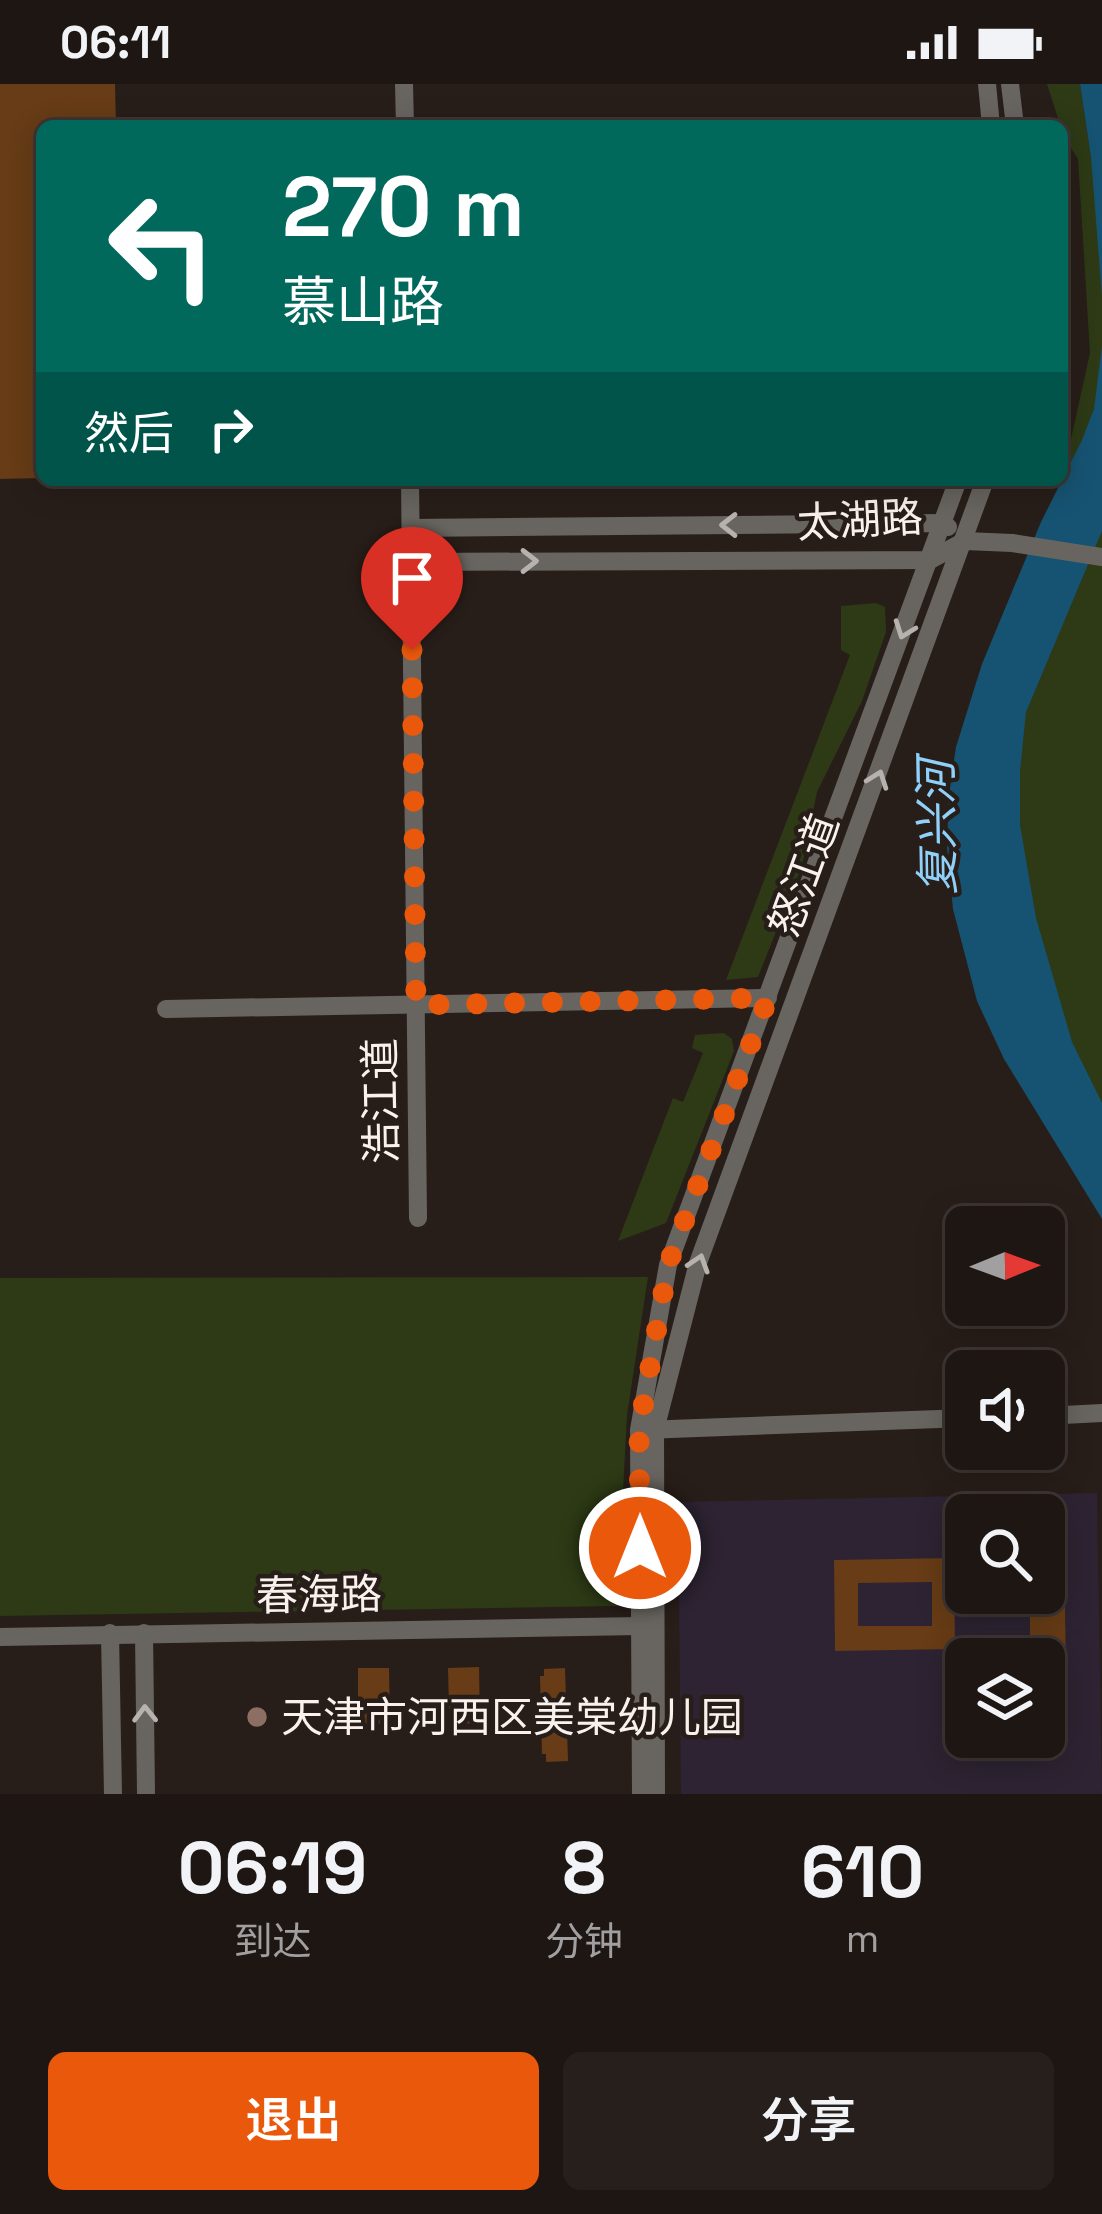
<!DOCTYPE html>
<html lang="zh">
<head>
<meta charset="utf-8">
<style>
  :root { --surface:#1e1613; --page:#261f1c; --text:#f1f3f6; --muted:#a19fa0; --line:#3c3533; --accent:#ea580c }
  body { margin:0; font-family:"Space Grotesk","Noto Sans SC",sans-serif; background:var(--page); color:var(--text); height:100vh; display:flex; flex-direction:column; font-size:45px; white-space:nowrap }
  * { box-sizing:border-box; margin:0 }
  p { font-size:39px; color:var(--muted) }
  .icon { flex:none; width:66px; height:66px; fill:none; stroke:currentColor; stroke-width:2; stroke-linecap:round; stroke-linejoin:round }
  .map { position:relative; height:1710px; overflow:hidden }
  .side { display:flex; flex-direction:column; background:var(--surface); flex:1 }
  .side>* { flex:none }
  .hud { position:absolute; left:36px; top:36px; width:1032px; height:366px; border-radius:18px; box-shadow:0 6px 30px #0003,0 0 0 3px var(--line); background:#00695c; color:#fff; overflow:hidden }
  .needle { width:78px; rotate:89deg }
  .tools { position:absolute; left:945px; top:1122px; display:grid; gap:24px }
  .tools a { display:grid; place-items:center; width:120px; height:120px; border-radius:18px; background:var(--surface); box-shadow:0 6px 30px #0003,0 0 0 3px var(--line); font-size:60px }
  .pin { position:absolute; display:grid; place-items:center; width:102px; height:102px; color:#fff; margin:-123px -51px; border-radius:50% 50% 50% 0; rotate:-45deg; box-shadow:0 0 12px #0007 }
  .pin .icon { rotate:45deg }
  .me { position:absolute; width:132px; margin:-66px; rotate:0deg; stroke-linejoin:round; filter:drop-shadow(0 0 9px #0008) }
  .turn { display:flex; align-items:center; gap:42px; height:252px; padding:0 48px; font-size:54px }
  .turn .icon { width:156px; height:156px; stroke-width:2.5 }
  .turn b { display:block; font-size:84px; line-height:102px }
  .then { display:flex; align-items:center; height:114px; padding:0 48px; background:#0003; gap:24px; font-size:45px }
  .eta { display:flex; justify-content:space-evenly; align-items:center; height:204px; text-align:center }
  .eta b { font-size:72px; font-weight:600; line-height:84px }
  .primary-button { display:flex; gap:24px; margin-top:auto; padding:24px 48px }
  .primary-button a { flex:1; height:138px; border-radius:18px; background:var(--accent); color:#fff; font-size:48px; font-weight:600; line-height:138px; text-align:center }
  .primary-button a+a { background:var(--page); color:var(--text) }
  .status { display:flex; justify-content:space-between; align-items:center; height:84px; padding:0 60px; background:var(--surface); direction:ltr }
  .status svg { height:33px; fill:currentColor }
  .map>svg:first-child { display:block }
</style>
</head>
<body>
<div class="status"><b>06:11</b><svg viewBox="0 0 49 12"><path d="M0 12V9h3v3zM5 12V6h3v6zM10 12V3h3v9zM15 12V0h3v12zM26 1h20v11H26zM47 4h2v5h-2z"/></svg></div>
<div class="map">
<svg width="1102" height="1710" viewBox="0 0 1102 1710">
  <rect width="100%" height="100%" fill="#281e19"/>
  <!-- industrial -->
  <path fill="#2d2332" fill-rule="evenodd" d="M 1097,1409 L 1102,1710 L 681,1710 L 678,1418 ZM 966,1431 L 1044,1431 L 1044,1509 L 966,1509 ZM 966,1575 L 1044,1575 L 1044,1653 L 966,1653 Z"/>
  <!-- green -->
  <g fill="#2d3a15">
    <polygon points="1047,0 1080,0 1091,74 1102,74 1102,1063 1017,919 999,682 1090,269 1078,75 1064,53"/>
    <polygon points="876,519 885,523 886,548 862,617 817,708 802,782 758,893 726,896 850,571 841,566 841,522"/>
    <polygon points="724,949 732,955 734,967 666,1139 618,1157 673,1014 683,1018 703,969 692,964 695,951"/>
    <polygon points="648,1193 627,1331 617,1522 0,1532 0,1194"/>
  </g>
  <!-- water -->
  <g fill="#165372">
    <polygon points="1080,0 1102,0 1102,212 1091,74"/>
    <polygon points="1102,262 1102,447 1026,628 1020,687 1020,741 1036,834 1072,958 1102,1019 1102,1135 1004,975 977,917 953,825 947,763 949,710 956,663 982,580 1041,438 1082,356 1094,325"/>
  </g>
  <!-- building -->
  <g fill="#673c16" fill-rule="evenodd">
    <polygon points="0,0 115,0 116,42 42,42 42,394 0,395"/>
    <path d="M 954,1474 L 955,1565 L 835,1567 L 834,1476 ZM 932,1498 L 932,1542 L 858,1542 L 858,1499 Z"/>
    <polygon points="1044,1474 1064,1474 1066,1580 1044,1580 1044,1575 1030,1575 1030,1509 1044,1509"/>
    <polygon points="479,1583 480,1639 455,1640 455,1625 449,1625 448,1584"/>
    <polygon points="358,1584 389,1584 390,1640 365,1640 364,1626 358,1626"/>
    <polygon points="565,1584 568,1677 546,1678 546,1670 542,1670 540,1592 544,1592 544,1585"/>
  </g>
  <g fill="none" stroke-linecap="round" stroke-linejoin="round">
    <!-- minor -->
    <g stroke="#686560" stroke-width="18">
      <polyline points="404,0 405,42"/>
      <polyline points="987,0 991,42"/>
      <polyline points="1010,0 1015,42"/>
      <polyline points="410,396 418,1134"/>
      <polyline points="411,444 943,439 948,443"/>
      <polyline points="412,478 930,476 965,457 1012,459 1102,473"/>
      <polyline points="166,925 768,914"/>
      <polyline points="1044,1332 1102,1329"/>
      <polyline points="644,1346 966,1334"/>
      <polyline points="110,1549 113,1710"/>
      <polyline points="144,1549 146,1710"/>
      <polyline points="0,1553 640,1542"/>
      <polyline points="641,1710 639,1346 668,1181 958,396"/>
      <polyline points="656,1710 655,1346 698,1179 985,396"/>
    </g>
  </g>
  <!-- one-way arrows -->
  <defs><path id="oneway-chevron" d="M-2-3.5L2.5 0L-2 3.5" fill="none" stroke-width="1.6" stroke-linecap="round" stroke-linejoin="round" transform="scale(3)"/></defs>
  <g stroke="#b7b2ae">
    <use href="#oneway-chevron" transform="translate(729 441) rotate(180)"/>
    <use href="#oneway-chevron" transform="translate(529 477)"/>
    <use href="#oneway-chevron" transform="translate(904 546) rotate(110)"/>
    <use href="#oneway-chevron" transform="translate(878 695) rotate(-70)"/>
    <use href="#oneway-chevron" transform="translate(699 1179) rotate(-72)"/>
    <use href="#oneway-chevron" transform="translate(145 1630) rotate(-91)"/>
  </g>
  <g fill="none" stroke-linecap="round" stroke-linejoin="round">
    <!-- route -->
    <polyline stroke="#ea580c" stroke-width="21" stroke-dasharray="0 37.8" points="412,566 416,921 768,914 668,1181 639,1346 640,1464"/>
  </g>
  <!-- markers -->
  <circle fill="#8d6e63" stroke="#281e19" stroke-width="4.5" cx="257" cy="1633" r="12"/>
  <g text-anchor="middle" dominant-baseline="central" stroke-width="9" stroke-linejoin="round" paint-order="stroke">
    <!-- street labels -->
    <g font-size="42" fill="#f8f1ed" stroke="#281e19">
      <text transform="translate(860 436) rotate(-3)">太湖路</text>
      <text transform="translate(804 791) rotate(-70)">怒江道</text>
      <text transform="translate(381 1017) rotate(-91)">浩江道</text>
      <text transform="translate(319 1511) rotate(-1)">春海路</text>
    </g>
    <!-- poi labels -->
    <g font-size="42" fill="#f8f1ed" stroke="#281e19" text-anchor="start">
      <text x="281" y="1633">天津市河西区美棠幼儿园</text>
    </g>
    <!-- water labels -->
    <g font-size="45" font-style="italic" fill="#8fd1fa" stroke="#281e19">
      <text transform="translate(937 743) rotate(-91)">复兴河</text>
    </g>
  </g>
</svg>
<div class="tools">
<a><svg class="needle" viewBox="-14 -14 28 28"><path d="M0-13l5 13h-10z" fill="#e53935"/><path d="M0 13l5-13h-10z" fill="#a19fa0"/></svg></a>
<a><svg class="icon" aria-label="sound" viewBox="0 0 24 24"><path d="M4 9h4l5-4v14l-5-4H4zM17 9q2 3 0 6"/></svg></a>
<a><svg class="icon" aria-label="search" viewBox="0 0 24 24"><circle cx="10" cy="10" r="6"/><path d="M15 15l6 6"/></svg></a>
<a><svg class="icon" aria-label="layers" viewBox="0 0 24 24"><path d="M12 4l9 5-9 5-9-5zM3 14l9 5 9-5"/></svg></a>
</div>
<div class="pin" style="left:412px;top:566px;background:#d93025"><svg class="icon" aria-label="arrive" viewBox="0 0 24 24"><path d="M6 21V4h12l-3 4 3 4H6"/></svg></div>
<svg class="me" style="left:640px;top:1464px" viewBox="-20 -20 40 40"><circle r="17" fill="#ea580c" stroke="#fff" stroke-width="3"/><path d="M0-11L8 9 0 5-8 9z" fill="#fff"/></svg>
<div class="hud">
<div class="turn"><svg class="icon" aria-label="left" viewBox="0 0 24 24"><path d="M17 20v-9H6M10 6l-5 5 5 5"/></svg><div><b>270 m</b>慕山路</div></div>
<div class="then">然后<svg class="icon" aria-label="right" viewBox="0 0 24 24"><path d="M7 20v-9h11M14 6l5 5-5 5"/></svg></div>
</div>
</div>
<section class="side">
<div class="eta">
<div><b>06:19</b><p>到达</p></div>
<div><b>8</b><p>分钟</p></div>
<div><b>610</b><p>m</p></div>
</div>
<div class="primary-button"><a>退出</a><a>分享</a></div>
</section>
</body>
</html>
